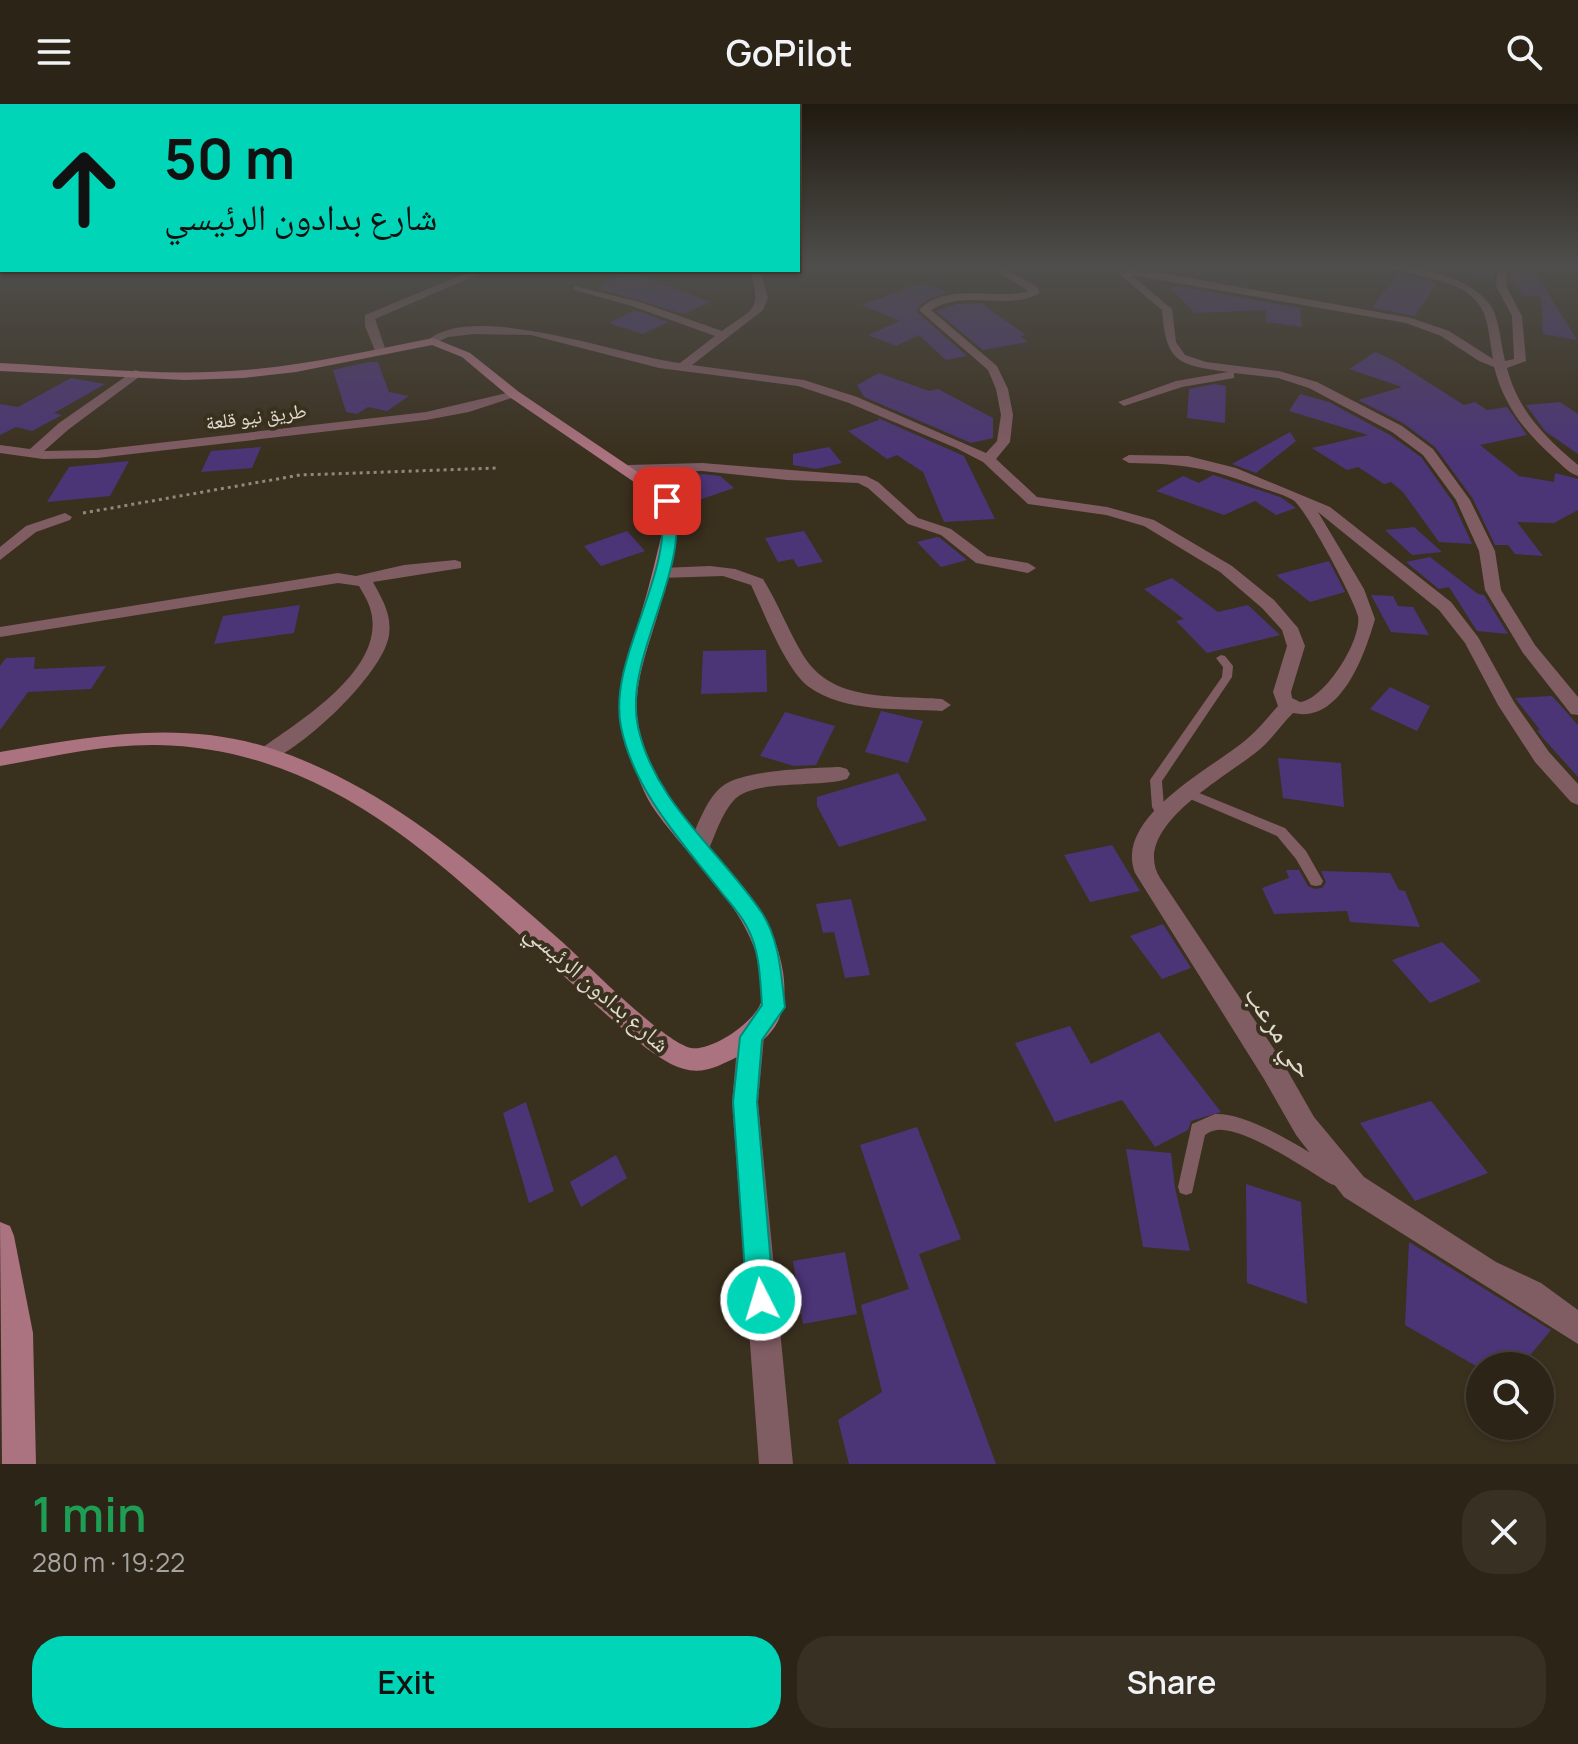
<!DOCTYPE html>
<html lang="en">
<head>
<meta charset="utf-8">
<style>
  :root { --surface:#2c2416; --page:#383023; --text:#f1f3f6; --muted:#a6a4a1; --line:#484135; --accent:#00d5b7 }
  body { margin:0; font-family:Manrope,"Noto Naskh Arabic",sans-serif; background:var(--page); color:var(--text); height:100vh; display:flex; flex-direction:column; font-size:30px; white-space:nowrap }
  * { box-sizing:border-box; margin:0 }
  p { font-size:26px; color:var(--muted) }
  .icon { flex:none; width:44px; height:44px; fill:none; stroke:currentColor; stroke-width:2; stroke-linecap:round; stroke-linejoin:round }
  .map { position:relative; height:1360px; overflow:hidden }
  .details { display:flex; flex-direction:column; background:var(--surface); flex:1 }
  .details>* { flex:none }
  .banner { position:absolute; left:0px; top:0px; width:800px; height:168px; box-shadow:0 2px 6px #0004,0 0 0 2px var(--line); background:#00d5b7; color:#111; overflow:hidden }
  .controls { position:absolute; left:1466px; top:1248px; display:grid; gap:16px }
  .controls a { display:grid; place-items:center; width:88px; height:88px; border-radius:50%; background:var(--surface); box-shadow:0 2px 6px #0004,0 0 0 2px var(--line); font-size:40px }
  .pin { position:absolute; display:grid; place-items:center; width:68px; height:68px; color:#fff; margin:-34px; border-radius:16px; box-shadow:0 4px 12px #0006 }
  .me { position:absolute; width:88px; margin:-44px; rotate:355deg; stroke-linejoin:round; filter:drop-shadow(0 0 6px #0008) }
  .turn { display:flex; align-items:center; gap:28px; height:168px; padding:0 32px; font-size:36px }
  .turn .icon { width:104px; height:104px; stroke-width:2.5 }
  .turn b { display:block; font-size:56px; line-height:68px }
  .round { display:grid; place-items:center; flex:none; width:84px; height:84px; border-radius:32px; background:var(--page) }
  .head { display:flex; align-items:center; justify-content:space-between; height:136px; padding:0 32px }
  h1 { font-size:48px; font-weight:600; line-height:60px; color:#1e9e55 }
  .button { display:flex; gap:16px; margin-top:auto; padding:16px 32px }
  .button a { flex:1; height:92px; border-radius:32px; background:var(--accent); color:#111; font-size:32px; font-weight:600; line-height:92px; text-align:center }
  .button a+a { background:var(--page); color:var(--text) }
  header { display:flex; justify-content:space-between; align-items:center; height:104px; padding:0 32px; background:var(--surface); font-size:36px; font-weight:600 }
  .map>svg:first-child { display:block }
</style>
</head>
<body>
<header><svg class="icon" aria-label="menu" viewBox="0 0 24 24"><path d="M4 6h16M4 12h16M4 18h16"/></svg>GoPilot<svg class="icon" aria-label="search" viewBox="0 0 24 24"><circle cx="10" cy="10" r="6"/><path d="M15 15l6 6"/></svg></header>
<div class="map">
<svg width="1578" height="1360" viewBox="0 0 1578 1360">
  <rect width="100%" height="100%" fill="#3a301e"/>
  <!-- building -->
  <g fill="#4c3577">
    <polygon points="1472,160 1495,160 1494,175 1471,171"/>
    <polygon points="1511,160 1530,160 1577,236 1543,230 1541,193 1522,191 1515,178 1509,178"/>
    <polygon points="627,167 710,198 684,210 597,184"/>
    <polygon points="1398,169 1437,179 1415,212 1372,204"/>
    <polygon points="922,179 948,188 929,195 917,204 917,208 967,252 946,256 919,231 896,242 868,231 900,217 862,201"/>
    <polygon points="1176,182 1300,204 1302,223 1266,218 1266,206 1195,209 1170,184"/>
    <polygon points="981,199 1026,231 1020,232 1028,238 983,246 936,207 958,200"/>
    <polygon points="635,206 668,218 643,230 609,219"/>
    <polygon points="1375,248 1393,256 1464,301 1475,298 1487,306 1507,303 1527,331 1480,341 1519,372 1554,378 1555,369 1578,375 1578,406 1554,419 1517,418 1543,452 1515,450 1508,441 1495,441 1473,395 1435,343 1403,319 1358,296 1402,283 1349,265"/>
    <polygon points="368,258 378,258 389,288 409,292 387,307 368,303 357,310 346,308 333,266"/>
    <polygon points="879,269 929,287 938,285 993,314 993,334 971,339 864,293 857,281"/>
    <polygon points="71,274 105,280 54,309 62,311 32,327 16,323 0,331 0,300 18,303"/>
    <polygon points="1214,280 1226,282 1225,319 1187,314 1189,285"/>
    <polygon points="1300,290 1329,298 1390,331 1421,353 1453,398 1472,440 1439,438 1403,388 1391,378 1384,380 1358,363 1347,366 1312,344 1368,331 1289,307"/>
    <polygon points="1560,298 1578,310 1578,350 1545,327 1526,301"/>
    <polygon points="878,314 964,352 995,415 944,418 923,368 897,351 887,355 848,327 879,316"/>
    <polygon points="1290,328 1296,337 1256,369 1232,360"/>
    <polygon points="261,343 252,364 201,368 211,347"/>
    <polygon points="829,343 842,359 816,365 793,361 793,350"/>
    <polygon points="129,357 110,392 47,398 69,363"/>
    <polygon points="702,370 720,372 734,384 693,398 667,374"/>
    <polygon points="1213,371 1280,393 1296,404 1276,411 1255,397 1224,411 1156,387 1183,372 1199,379"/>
    <polygon points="1414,423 1442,448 1412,451 1385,426"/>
    <polygon points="627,427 645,447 601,462 584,442"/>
    <polygon points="804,427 823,458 798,463 793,455 778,458 765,434"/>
    <polygon points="937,433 940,434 967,456 941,463 917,438"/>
    <polygon points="1430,453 1478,490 1484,491 1508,530 1477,527 1449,483 1439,485 1406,458"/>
    <polygon points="1329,457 1345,488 1310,498 1276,471"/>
    <polygon points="1172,474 1218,508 1248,501 1280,531 1207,549 1176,517 1184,515 1144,485"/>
    <polygon points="1371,491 1393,492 1398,502 1413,503 1429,531 1391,528"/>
    <polygon points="300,501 294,529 214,540 223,512"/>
    <polygon points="766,546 767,588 701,590 703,547"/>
    <polygon points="35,553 34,565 106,562 91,585 28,588 0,626 0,562 6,554"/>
    <polygon points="1390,583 1430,602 1417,627 1370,605"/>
    <polygon points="1552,592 1578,621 1578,673 1543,634 1537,626 1540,626 1515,594"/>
    <polygon points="881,607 923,617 908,659 865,648"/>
    <polygon points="785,608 835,622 816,661 794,662 760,652"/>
    <polygon points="1278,654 1341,659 1344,703 1283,694"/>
    <polygon points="898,669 927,716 839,743 817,702 817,693"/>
    <polygon points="1112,741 1140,787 1090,798 1064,751"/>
    <polygon points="1286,766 1299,766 1308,782 1315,785 1322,784 1326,778 1321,767 1390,769 1399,786 1405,787 1420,823 1350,818 1347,807 1274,810 1262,784 1289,774"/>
    <polygon points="851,795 870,871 845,874 834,828 823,829 816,800"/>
    <polygon points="1163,820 1191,864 1162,875 1130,832"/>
    <polygon points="1442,838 1481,877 1430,899 1392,856"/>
    <polygon points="1070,922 1091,960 1159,928 1221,1008 1191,1017 1188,1026 1155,1043 1122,996 1055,1018 1015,939"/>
    <polygon points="1431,997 1488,1069 1415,1097 1360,1019"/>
    <polygon points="526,998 554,1087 529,1099 503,1009"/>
    <polygon points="917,1023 961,1135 919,1150 996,1360 849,1360 838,1316 882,1288 861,1201 909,1185 860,1041"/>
    <polygon points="1126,1045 1171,1049 1175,1084 1190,1147 1143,1143"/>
    <polygon points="616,1051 627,1074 581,1103 570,1078"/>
    <polygon points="1246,1080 1301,1098 1307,1200 1247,1179"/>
    <polygon points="1409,1138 1551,1226 1521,1262 1476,1262 1405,1221"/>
    <polygon points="845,1148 857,1210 803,1220 793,1157"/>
  </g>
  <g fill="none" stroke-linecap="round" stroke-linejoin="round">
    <!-- path -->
    <polyline stroke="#90887a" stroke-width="3" stroke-dasharray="3 4" stroke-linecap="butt" points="83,409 300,371 499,364"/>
    <!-- service -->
    <g fill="#805c63" fill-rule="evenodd">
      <polygon points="1221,551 1225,552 1233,562 1232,573 1162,677 1164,703 1169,712 1167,715 1159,715 1152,703 1150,676 1222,573 1223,563 1216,554"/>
      <polygon points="1187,684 1285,724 1306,747 1323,777 1321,781 1316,782 1311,781 1296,755 1277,732 1183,692 1181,689 1183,686"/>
      <path d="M 1215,1010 C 1253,1009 1310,1050 1343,1068 L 1345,1074 L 1343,1080 L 1337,1082 L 1331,1080 C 1306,1065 1245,1023 1217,1026 C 1211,1027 1210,1028 1205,1031 L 1192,1089 L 1186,1091 L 1180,1089 L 1178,1083 L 1192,1020 Z"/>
    </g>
    <!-- minor -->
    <g fill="#805c63" fill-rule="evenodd">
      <path d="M 984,160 L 997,160 L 1037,183 L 1040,189 C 1007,208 964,184 931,206 L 997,262 L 1008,285 L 1013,311 L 1010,338 L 996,355 L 1037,393 L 1107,403 L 1154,416 L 1232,462 L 1274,496 L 1298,524 L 1305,542 L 1291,588 L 1292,594 L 1300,598 C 1325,595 1362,536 1358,512 C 1354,495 1305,403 1293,396 C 1283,390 1270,387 1259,383 C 1208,363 1183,360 1129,359 L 1122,355 L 1129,351 L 1188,352 L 1236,364 L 1330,403 L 1451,498 L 1478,533 L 1514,598 L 1549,648 L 1578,680 L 1578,701 L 1571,698 L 1535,658 L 1498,601 L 1465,539 L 1439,506 L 1318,408 L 1364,485 L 1375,515 C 1365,550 1341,620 1293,609 C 1281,621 1271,636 1259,646 C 1227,673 1129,723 1160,774 L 1282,957 L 1314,1013 L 1364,1073 L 1496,1158 L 1541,1179 L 1578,1206 L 1578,1240 L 1344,1093 L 1296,1031 L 1264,975 L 1135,769 C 1113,712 1214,664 1248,634 C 1259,625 1268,613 1278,602 L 1273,588 L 1287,542 L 1282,526 L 1262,504 L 1220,468 L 1144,422 L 1106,411 L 1028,400 L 983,358 L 956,344 L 849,299 L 798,282 L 659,264 L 531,231 L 474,230 L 448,233 L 433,240 L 427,237 C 473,196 622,252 680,259 L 715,232 L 632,202 L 574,186 L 574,182 L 640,198 L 722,227 C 754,203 762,208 750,166 L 760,166 L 768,194 L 763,206 L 692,261 L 804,276 L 857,293 L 986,349 L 997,337 L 1001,311 L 996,285 L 988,266 L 919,206 C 949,177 992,197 1029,187 Z"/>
      <path d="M 1380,160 C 1412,160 1480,174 1494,208 C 1500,223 1501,241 1505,257 L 1514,255 L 1512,212 L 1496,182 L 1498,160 L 1508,160 L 1506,182 L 1522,212 L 1526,257 L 1507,264 C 1518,307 1545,333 1578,361 L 1578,372 C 1568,369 1561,360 1553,353 C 1524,327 1504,301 1494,263 L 1479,257 L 1441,232 L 1406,219 L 1131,171 L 1172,205 L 1176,238 L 1185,251 L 1206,258 L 1279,267 L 1317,278 L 1402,322 L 1433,345 L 1470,396 L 1495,447 L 1501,486 L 1535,541 L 1578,593 L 1578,611 L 1571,610 L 1523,549 L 1485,486 L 1479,447 L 1456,396 L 1423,351 L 1392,328 L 1309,284 L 1278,274 L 1234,269 L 1234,274 L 1182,283 L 1124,302 L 1118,298 L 1176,277 L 1228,268 C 1178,261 1166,259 1162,206 L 1118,169 L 1134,164 L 1411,214 L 1449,227 L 1493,255 C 1490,240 1489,219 1482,205 C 1463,171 1411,175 1380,160 Z"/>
      <polygon points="474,166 488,166 375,215 386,247 376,249 365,222 365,211"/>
      <polygon points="135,266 139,267 139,273 69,325 44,347 97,346 426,308 515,287 521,291 469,308 426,316 97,354 43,355 0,349 0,341 30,345 59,319"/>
      <polygon points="702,359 866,372 878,378 918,414 951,425 987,452 1028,459 1036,464 1028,469 976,459 941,431 908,420 868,384 858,379 787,376 702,367 628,369 621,365 628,361"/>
      <polygon points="65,409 72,413 70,416 36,428 0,456 0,443 26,422"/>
      <path d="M 455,456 L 461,458 L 461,464 L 373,478 C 382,495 392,510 389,531 C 384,569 301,647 266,658 L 256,651 L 259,646 C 299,617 389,564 370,504 C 368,497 363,489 359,482 L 338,479 L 0,533 L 0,523 L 338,469 L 356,472 L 404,461 Z"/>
      <path d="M 710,462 L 735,465 L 763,475 C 778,499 788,526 803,551 C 832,599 892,591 942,595 L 951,601 L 942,607 C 899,604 845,609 809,583 C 785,565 764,508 751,481 L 723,472 L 661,474 L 653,469 L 661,464 Z"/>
      <path d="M 840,663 L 847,665 L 850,670 L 847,675 C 820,684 755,675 735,695 C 721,709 715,733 706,751 L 698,754 L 690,751 L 687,745 C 696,726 706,693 724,681 C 745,666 813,664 840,663 Z"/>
      <polygon points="751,921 760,925 764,933 758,998 793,1360 759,1360 732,998 738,933 742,925"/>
    </g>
    <!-- secondary -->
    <g fill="#ab727f" fill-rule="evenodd">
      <path d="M 433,234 L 470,249 L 519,288 L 663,385 L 674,397 L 679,417 C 673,447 667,477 659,506 C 649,542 632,581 638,619 C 642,642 655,673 668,692 C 708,750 772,795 783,868 C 791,923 765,941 718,962 C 689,974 670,961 646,944 C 494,822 370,645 157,641 C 104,640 51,653 0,662 L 0,648 C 91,632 183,615 273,645 C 384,682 474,760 560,836 C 585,858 663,938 691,944 C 712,948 760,915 762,894 C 767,815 692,762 652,702 C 642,686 636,668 630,650 C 626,639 621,628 620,616 C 616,581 631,547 640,513 C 650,481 657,449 665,417 L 660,398 L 653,391 L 511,294 L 462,253 L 432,241 L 296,268 L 243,274 L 185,276 L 0,267 L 0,259 C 81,263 164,273 245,266 C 309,261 371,246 433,234 Z"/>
      <polygon points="0,1118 10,1122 14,1132 33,1229 36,1360 2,1360"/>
    </g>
  </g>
  <!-- sky -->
  <linearGradient id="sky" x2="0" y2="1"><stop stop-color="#201a10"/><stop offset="0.46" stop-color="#4f4e4c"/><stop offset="1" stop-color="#4f4e4c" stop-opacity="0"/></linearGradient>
  <rect width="1578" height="351" fill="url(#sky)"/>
  <!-- route -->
  <path fill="#00d5b7" stroke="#008a77" stroke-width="2" d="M 667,393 L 674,397 C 691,468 623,553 638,623 C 655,700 720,746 762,809 C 780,837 781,871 785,903 L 762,936 L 757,998 L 774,1196 L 770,1206 L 761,1210 L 751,1206 L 747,1196 L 733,998 L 740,933 L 762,901 C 760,874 760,847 747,823 C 740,809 727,796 718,784 C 679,735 634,686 621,623 C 607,553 677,468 660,397 Z"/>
  <g text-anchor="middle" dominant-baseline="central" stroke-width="8" stroke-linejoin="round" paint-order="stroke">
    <!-- far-street labels -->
    <g font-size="20" fill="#e0dacf" stroke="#3a301e">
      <text transform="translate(256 312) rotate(-7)">طريق نيو قلعة</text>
    </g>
    <!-- street labels -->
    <g font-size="24" fill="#e0dacf" stroke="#3a301e">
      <text transform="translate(598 883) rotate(41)">شارع بدادون الرئيسي</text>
    </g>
    <!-- near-street labels -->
    <g font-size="28" fill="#e0dacf" stroke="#3a301e">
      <text transform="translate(1281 927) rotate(57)">حي مرعب</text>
    </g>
  </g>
</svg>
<div class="controls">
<a><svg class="icon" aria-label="search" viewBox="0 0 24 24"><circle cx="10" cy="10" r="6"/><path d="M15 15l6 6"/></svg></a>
</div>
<div class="pin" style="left:667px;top:397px;background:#d93025"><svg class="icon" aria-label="arrive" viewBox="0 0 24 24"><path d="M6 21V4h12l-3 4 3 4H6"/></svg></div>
<svg class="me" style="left:761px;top:1196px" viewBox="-20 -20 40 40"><circle r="17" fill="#00d5b7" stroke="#fff" stroke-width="3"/><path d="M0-11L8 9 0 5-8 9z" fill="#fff"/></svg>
<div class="banner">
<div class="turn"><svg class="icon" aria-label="ahead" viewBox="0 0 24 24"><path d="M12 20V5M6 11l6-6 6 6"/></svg><div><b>50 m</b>شارع بدادون الرئيسي</div></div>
</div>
</div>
<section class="details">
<div class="head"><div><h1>1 min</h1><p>280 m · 19:22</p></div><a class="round"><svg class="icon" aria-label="close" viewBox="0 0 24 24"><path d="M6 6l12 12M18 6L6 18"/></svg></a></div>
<div class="button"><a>Exit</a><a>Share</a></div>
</section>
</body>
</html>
